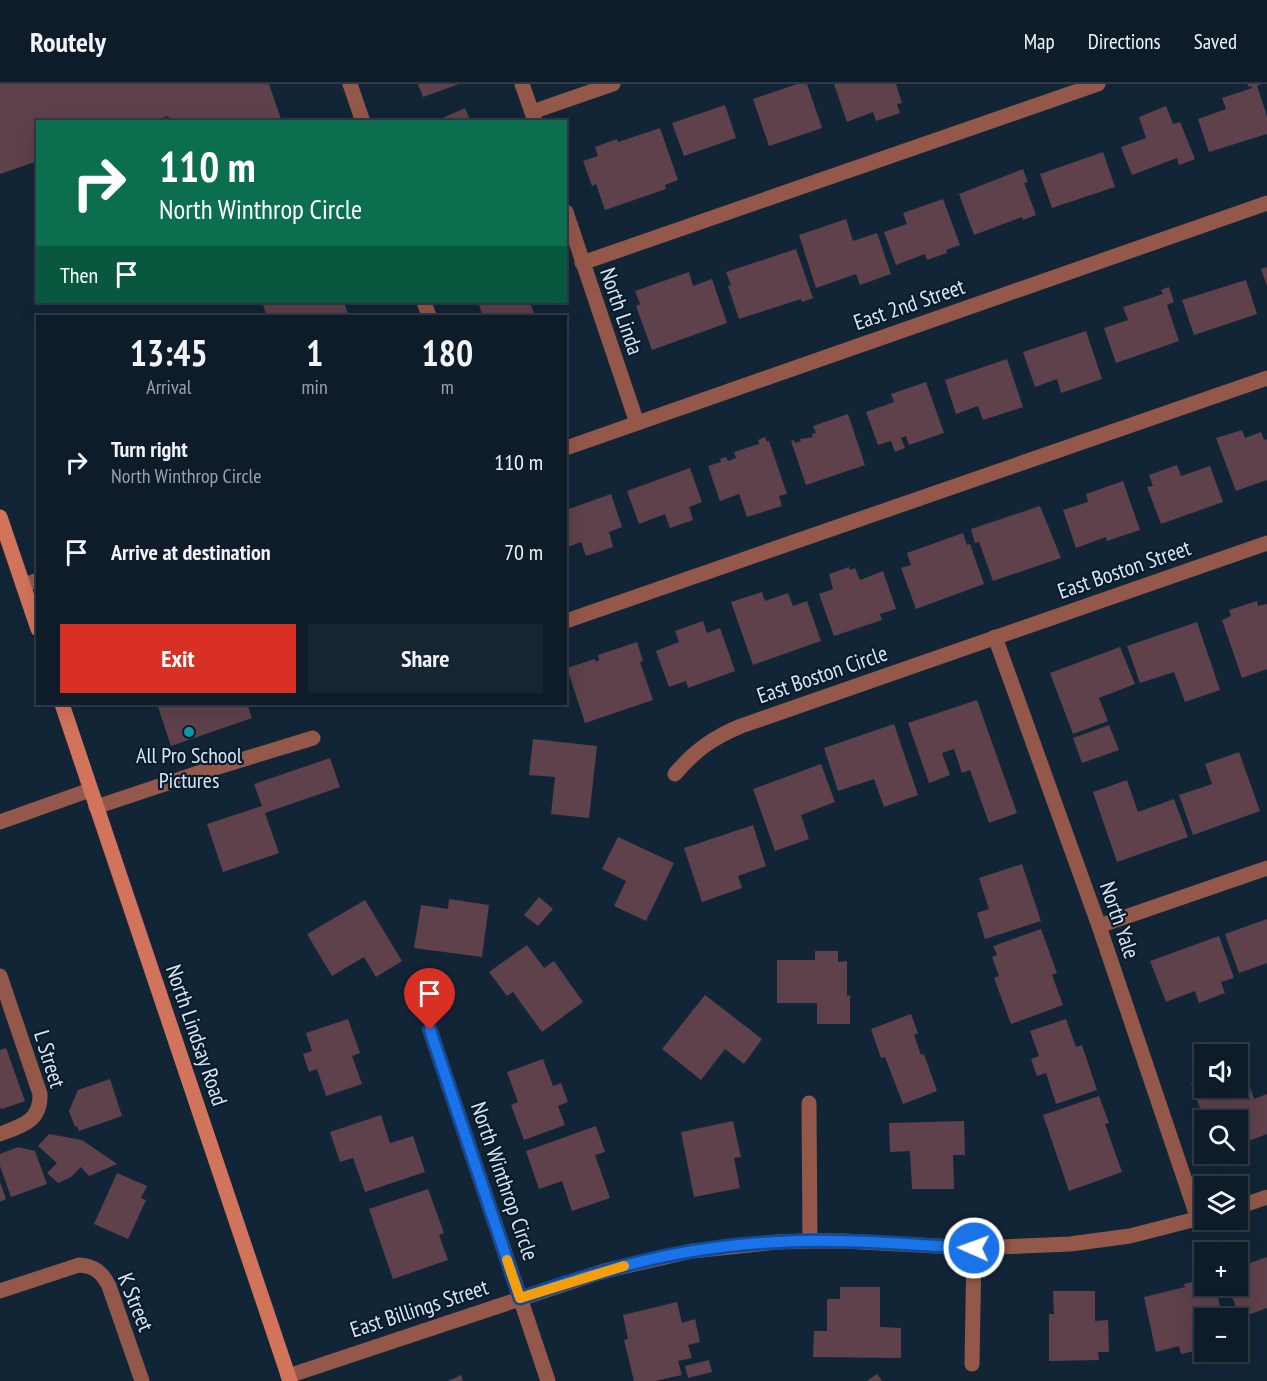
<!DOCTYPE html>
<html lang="en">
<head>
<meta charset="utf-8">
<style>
  :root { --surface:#0e1c29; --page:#172531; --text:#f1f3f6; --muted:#9ba1a8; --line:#2e3a46; --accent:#d93025 }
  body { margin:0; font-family:"PT Sans Narrow",sans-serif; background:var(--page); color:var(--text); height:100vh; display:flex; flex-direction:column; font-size:22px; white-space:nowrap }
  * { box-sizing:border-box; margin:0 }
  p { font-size:20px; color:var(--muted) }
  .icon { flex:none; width:33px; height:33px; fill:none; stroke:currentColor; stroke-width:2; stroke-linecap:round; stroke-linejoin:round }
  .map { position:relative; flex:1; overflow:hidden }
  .panel { position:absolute; left:36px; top:231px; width:531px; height:390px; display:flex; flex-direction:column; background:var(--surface); border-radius:0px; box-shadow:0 6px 24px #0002,0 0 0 2px var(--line) }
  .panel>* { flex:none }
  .hud { position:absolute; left:36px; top:36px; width:531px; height:183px; border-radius:0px; box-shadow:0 6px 24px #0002,0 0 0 2px var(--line); background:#0b6e4f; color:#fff; overflow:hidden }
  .fabs { position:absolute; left:1194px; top:960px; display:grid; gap:12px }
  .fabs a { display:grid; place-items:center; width:54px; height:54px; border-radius:0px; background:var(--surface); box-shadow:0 6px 24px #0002,0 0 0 2px var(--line); font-size:30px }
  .pin { position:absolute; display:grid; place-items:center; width:51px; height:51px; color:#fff; margin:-62px -26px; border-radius:50% 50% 50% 0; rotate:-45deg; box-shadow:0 0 6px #0007 }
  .pin .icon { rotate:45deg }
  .me { position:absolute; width:66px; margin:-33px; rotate:272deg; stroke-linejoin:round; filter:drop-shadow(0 0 4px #0008) }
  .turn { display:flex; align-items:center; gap:21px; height:126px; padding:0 24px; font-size:27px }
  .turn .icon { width:78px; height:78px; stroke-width:2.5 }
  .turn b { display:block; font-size:42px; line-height:51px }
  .then { display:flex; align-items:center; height:57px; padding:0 24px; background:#0003; gap:12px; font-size:22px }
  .eta { display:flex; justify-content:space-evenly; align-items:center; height:102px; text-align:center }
  .eta b { font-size:36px; font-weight:800; line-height:42px }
  .action { display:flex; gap:12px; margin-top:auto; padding:12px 24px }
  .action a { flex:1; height:69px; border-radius:0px; background:var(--accent); color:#fff; font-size:24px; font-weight:800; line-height:69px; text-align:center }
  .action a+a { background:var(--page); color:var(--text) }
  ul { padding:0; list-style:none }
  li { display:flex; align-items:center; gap:18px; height:90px; padding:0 24px }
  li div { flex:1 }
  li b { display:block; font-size:22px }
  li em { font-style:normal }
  header { display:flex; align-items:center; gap:36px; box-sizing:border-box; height:84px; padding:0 30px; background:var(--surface); border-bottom:2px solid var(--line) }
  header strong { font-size:28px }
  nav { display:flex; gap:33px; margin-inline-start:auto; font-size:21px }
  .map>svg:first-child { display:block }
</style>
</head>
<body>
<header>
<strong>Routely</strong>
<nav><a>Map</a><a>Directions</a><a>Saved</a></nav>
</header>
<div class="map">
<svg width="1267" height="1297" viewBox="0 0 1267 1297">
  <rect width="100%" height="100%" fill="#122537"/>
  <!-- building -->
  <g fill="#5e414a">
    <polygon points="0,0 269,0 282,38 172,38 168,32 151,38 38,38 38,77 0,90"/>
    <polygon points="418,0 459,0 423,13"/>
    <polygon points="797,0 807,0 822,44 769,62 753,15"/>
    <polygon points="834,0 896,0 902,19 897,20 900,29 876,37 873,28 847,38"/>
    <polygon points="1247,0 1261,0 1257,2 1267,32 1267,50 1209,68 1198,35 1226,25 1222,14 1252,4 1251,2 1249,3"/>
    <polygon points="725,21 736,54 684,72 672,39"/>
    <polygon points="1166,22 1173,40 1180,38 1195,75 1179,81 1177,74 1132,91 1121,63 1146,54 1139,33"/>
    <polygon points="465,24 471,38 439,38 438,36"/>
    <polygon points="660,44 678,96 665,101 666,105 605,126 596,100 592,102 583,77 598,72 595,63 617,55 618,58"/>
    <polygon points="1103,68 1115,103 1052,124 1040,90"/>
    <polygon points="1023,85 1028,98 1024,99 1036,131 1023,136 1022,133 974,151 959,110"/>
    <polygon points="943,115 960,161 946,166 947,169 927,176 925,170 896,181 884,148 907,140 903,129"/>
    <polygon points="846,135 853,157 877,149 891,190 860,201 856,190 816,204 799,151"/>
    <polygon points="796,165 813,214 802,218 801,215 739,235 728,202 731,201 726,188"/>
    <polygon points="1267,183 1267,202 1261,185"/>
    <polygon points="689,188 693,202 712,195 727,239 652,266 636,222 640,220 635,207"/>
    <polygon points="1246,196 1257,230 1194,251 1182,216"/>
    <polygon points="1169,203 1174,218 1167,221 1179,257 1116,279 1104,244 1128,236 1123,223 1163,210 1161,206"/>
    <polygon points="262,218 344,218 349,232 267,232"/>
    <polygon points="478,218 530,218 535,232 483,232"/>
    <polygon points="1086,247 1102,295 1061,309 1057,295 1035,303 1023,268"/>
    <polygon points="1007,275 1023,323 983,336 978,322 956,330 945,296"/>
    <polygon points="926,298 944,349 909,361 906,352 901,354 905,364 895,368 891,357 878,361 866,328 894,318 891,310"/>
    <polygon points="848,330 865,381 806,401 791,357 794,356 795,359 801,357 800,355 813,353 812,350 816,349 813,342"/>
    <polygon points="1242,346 1245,354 1261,348 1264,356 1267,355 1267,396 1236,407 1216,354"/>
    <polygon points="765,353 767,358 769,357 787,410 779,412 782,422 747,433 739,410 720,417 708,382 721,378 720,375 726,373 728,377 736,374 734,368 759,360 758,356"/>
    <polygon points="1177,381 1181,392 1210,382 1223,418 1161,440 1147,403 1153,402 1149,391"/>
    <polygon points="690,384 702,418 689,423 693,436 670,444 665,430 639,440 627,407"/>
    <polygon points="1123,397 1140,446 1107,457 1106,453 1076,464 1063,426 1088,418 1086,410"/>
    <polygon points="611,410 622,443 609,448 613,463 586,472 581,458 568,463 566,455 566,426"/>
    <polygon points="1040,422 1061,474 993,497 979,458 975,459 971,445"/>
    <polygon points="963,449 967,461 970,460 984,500 916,525 901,484 911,481 907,469"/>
    <polygon points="849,483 850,486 855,484 860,496 883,487 896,525 880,530 882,536 834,552 819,510 833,505 829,490"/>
    <polygon points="762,508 765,517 788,509 793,522 807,517 821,557 753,581 731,518"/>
    <polygon points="1257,517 1258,522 1267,520 1267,585 1242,594 1222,536 1231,532 1229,526"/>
    <polygon points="703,537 707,549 720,544 735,587 688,604 686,597 669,603 656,567 679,558 675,547"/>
    <polygon points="1197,538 1220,606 1185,618 1174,588 1140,599 1127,562"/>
    <polygon points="637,558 643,577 640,578 653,616 585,639 567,584 595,575 596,578 599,576 598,571"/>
    <polygon points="1120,563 1135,600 1099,614 1108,637 1073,650 1050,589"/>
    <polygon points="977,616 1017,729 989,739 970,686 962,689 954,665 942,669 950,691 929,699 908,639"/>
    <polygon points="157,620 247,620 252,634 171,662"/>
    <polygon points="894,640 918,711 884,723 874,695 838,707 824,664"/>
    <polygon points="1109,641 1119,666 1082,679 1073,654"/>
    <polygon points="533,655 597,662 589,734 551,730 555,693 529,691"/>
    <polygon points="1239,668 1260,727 1193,751 1179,711 1212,700 1205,680"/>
    <polygon points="330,674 340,703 265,729 279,769 223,788 207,740 262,722 254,700"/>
    <polygon points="821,680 835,718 801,731 809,755 775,767 753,705"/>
    <polygon points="1127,696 1138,728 1174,715 1188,753 1117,778 1093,708"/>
    <polygon points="753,741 766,782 738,792 742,804 702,818 684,764"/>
    <polygon points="618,753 674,779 646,837 614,822 626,797 602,785"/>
    <polygon points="1022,780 1041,837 985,855 977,829 989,825 979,794"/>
    <polygon points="539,813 553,825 538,842 524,831"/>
    <polygon points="449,815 489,821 482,873 414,864 421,821 448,825"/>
    <polygon points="365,816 402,877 376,893 364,873 332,892 307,850"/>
    <polygon points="1267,835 1267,879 1239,889 1225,850"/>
    <polygon points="1041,845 1057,889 1052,891 1063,921 1011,940 994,894 999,892 992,873 997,871 993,862"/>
    <polygon points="1219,852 1234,894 1221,898 1225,909 1199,919 1195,907 1166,918 1150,877"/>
    <polygon points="527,861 544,884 554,877 583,918 542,948 513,908 507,912 489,888"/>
    <polygon points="815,867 838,867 838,878 847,877 847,912 850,911 850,940 817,940 817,919 777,919 777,876 815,876"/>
    <polygon points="705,911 762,955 744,980 725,965 701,996 662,965"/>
    <polygon points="911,930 918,949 914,951 921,971 924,970 937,1007 903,1020 885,973 881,974 871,945"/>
    <polygon points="348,935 360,969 352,972 362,1000 326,1012 317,985 309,988 303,970 312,967 306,949"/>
    <polygon points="1066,935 1076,963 1082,961 1097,1006 1056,1020 1046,989 1037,992 1031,975 1039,972 1030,947"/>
    <polygon points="6,964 25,1017 2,1025 0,1024 0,966"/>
    <polygon points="543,975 553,1002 561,999 568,1018 558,1022 565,1041 524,1056 511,1021 518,1018 507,988"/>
    <polygon points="1242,980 1254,1015 1267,1010 1267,1050 1238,1061 1238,1036 1204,1036 1191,998 1204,994 1204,1004 1238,1004 1238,982"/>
    <polygon points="110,995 122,1032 79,1047 77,1042 75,1043 69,1027 78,1006"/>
    <polygon points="1099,1012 1109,1039 1105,1040 1122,1088 1069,1107 1043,1031"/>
    <polygon points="381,1031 390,1059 413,1052 425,1088 365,1108 353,1074 340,1078 330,1048"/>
    <polygon points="733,1037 741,1073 734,1074 740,1104 694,1113 681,1048"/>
    <polygon points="964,1037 965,1071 953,1071 954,1105 912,1105 910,1067 890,1068 889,1039"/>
    <polygon points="596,1042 605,1068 595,1071 610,1114 572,1127 562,1097 539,1105 526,1067"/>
    <polygon points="49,1050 82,1056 117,1080 89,1092 81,1083 71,1093 58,1099 47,1089 57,1079 38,1062"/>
    <polygon points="18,1063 35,1067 47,1100 11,1113 0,1082 0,1070"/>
    <polygon points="117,1089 147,1102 141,1114 146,1116 128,1155 94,1140"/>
    <polygon points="0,1098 6,1115 0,1118"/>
    <polygon points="428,1105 444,1149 439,1151 448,1176 393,1195 369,1125"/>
    <polygon points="1267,1173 1267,1224 1240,1234 1228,1202 1238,1202 1238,1188 1248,1184 1247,1180"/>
    <polygon points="1204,1195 1204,1202 1215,1202 1223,1234 1204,1234 1204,1265 1181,1270 1179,1262 1156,1268 1144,1213 1185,1203 1184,1200"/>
    <polygon points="840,1203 880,1203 880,1243 901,1244 901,1274 813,1273 814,1247 827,1247 827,1215 840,1215"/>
    <polygon points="1053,1207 1095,1207 1095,1237 1108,1236 1109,1268 1098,1268 1099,1276 1049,1277 1049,1230 1054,1230"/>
    <polygon points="677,1218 682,1239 695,1235 700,1258 688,1261 692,1274 678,1277 682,1291 655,1297 634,1297 624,1256 628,1255 623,1231"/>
    <polygon points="709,1276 712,1288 688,1294 685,1282"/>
    <polygon points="877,1290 882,1297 867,1297"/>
    <polygon points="461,1291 463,1297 448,1297"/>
  </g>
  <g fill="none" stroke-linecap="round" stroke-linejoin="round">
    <!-- service -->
    <g stroke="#935849" stroke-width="15">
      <polyline points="350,0 363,38"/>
      <polyline points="582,179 1098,0"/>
      <polyline points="424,218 429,232"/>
      <polyline points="566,537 1267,294"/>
      <polyline points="96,723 195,690 313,654"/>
      <polyline points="0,738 90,706"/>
      <path d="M 0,892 L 40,1010 C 41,1037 22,1042 0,1050"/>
      <path d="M 0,1207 L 79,1181 C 94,1182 102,1188 109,1202 L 142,1297"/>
    </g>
    <!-- minor -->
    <g stroke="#935849" stroke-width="15">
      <polyline points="522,0 535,37"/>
      <polyline points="532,28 613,0"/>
      <polyline points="566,128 637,339"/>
      <polyline points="566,364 1267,119"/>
      <polyline points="23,501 38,496"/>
      <polyline points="995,553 1099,842 1198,1135"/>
      <path d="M 675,690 C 694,667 714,653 741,642 L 1267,459"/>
      <polyline points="1099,842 1267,784"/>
      <polyline points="430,946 548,1297"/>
      <polyline points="809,1019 810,1157"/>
      <polyline points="1238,1123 1267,1113"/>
      <polyline points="972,1280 974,1164"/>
      <polyline points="288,1292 604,1187 692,1167 777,1158 810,1157 843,1157 974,1164 1070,1160 1130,1152 1204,1133"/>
    </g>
    <!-- secondary -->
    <g stroke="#d2745b" stroke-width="15">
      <polyline points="0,433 38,545"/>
      <polyline points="62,620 290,1297"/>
    </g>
  </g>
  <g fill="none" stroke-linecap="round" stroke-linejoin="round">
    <defs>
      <path id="route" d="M 430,946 L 520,1214 C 548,1205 575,1195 603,1188 C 659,1171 719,1161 778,1158 C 843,1154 908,1161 974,1164"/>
    </defs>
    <!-- route casing -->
    <use href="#route" stroke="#114b97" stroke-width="15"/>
    <!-- route -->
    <use href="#route" stroke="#1a73e8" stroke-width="10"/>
    <!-- slow -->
    <polyline stroke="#f59e0b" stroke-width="10" points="507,1176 520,1214 624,1182"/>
  </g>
  <!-- markers -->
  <circle fill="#0f9aa8" stroke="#091c2d" stroke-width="2" cx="189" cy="648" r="6"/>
  <g text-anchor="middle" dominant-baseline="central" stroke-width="4.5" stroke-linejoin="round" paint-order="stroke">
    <!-- street labels -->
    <g font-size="22" fill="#d9e5f1" stroke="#091c2d">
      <text transform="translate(909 220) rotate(-19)">East 2nd Street</text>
      <text transform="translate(622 227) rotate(71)">North Linda</text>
      <text transform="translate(1124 485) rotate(-19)">East Boston Street</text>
      <text transform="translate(822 590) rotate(-19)">East Boston Circle</text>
      <text transform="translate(1120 836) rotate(71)">North Yale</text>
      <text transform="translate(197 951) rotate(71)">North Lindsay Road</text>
      <text transform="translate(50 975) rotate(73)">L Street</text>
      <text transform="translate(505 1097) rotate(71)">North Winthrop Circle</text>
      <text transform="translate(136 1218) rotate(68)">K Street</text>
      <text transform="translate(419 1224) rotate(-18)">East Billings Street</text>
    </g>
    <!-- poi labels -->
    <g font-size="22" fill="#d9e5f1" stroke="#091c2d">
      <text x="189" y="671">All Pro School<tspan x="189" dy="25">Pictures</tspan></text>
    </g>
  </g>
</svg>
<div class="fabs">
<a><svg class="icon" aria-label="sound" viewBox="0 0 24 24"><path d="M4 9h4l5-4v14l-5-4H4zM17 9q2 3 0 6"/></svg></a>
<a><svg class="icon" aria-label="search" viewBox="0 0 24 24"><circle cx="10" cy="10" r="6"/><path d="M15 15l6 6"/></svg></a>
<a><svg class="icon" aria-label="layers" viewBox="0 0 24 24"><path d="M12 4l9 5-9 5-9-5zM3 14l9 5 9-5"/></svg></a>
<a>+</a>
<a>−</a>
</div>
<div class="pin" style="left:430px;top:946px;background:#d93025"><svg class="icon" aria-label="arrive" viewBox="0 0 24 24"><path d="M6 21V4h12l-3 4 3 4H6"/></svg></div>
<svg class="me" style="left:974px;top:1164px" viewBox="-20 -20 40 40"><circle r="17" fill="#1a73e8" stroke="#fff" stroke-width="3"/><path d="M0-11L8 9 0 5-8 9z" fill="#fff"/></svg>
<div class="hud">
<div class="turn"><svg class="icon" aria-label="right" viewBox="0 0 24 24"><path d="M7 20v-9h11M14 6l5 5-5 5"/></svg><div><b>110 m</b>North Winthrop Circle</div></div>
<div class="then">Then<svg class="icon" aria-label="arrive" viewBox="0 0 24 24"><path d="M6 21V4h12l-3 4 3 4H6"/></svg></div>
</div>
<section class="panel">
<div class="eta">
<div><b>13:45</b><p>Arrival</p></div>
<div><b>1</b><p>min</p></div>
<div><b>180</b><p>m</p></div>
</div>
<ul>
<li><svg class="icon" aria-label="right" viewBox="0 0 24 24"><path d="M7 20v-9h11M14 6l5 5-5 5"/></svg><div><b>Turn right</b><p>North Winthrop Circle</p></div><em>110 m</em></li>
<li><svg class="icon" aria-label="arrive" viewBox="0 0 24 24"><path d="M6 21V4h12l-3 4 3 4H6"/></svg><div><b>Arrive at destination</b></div><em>70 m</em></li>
</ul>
<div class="action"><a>Exit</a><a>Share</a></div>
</section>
</div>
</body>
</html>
